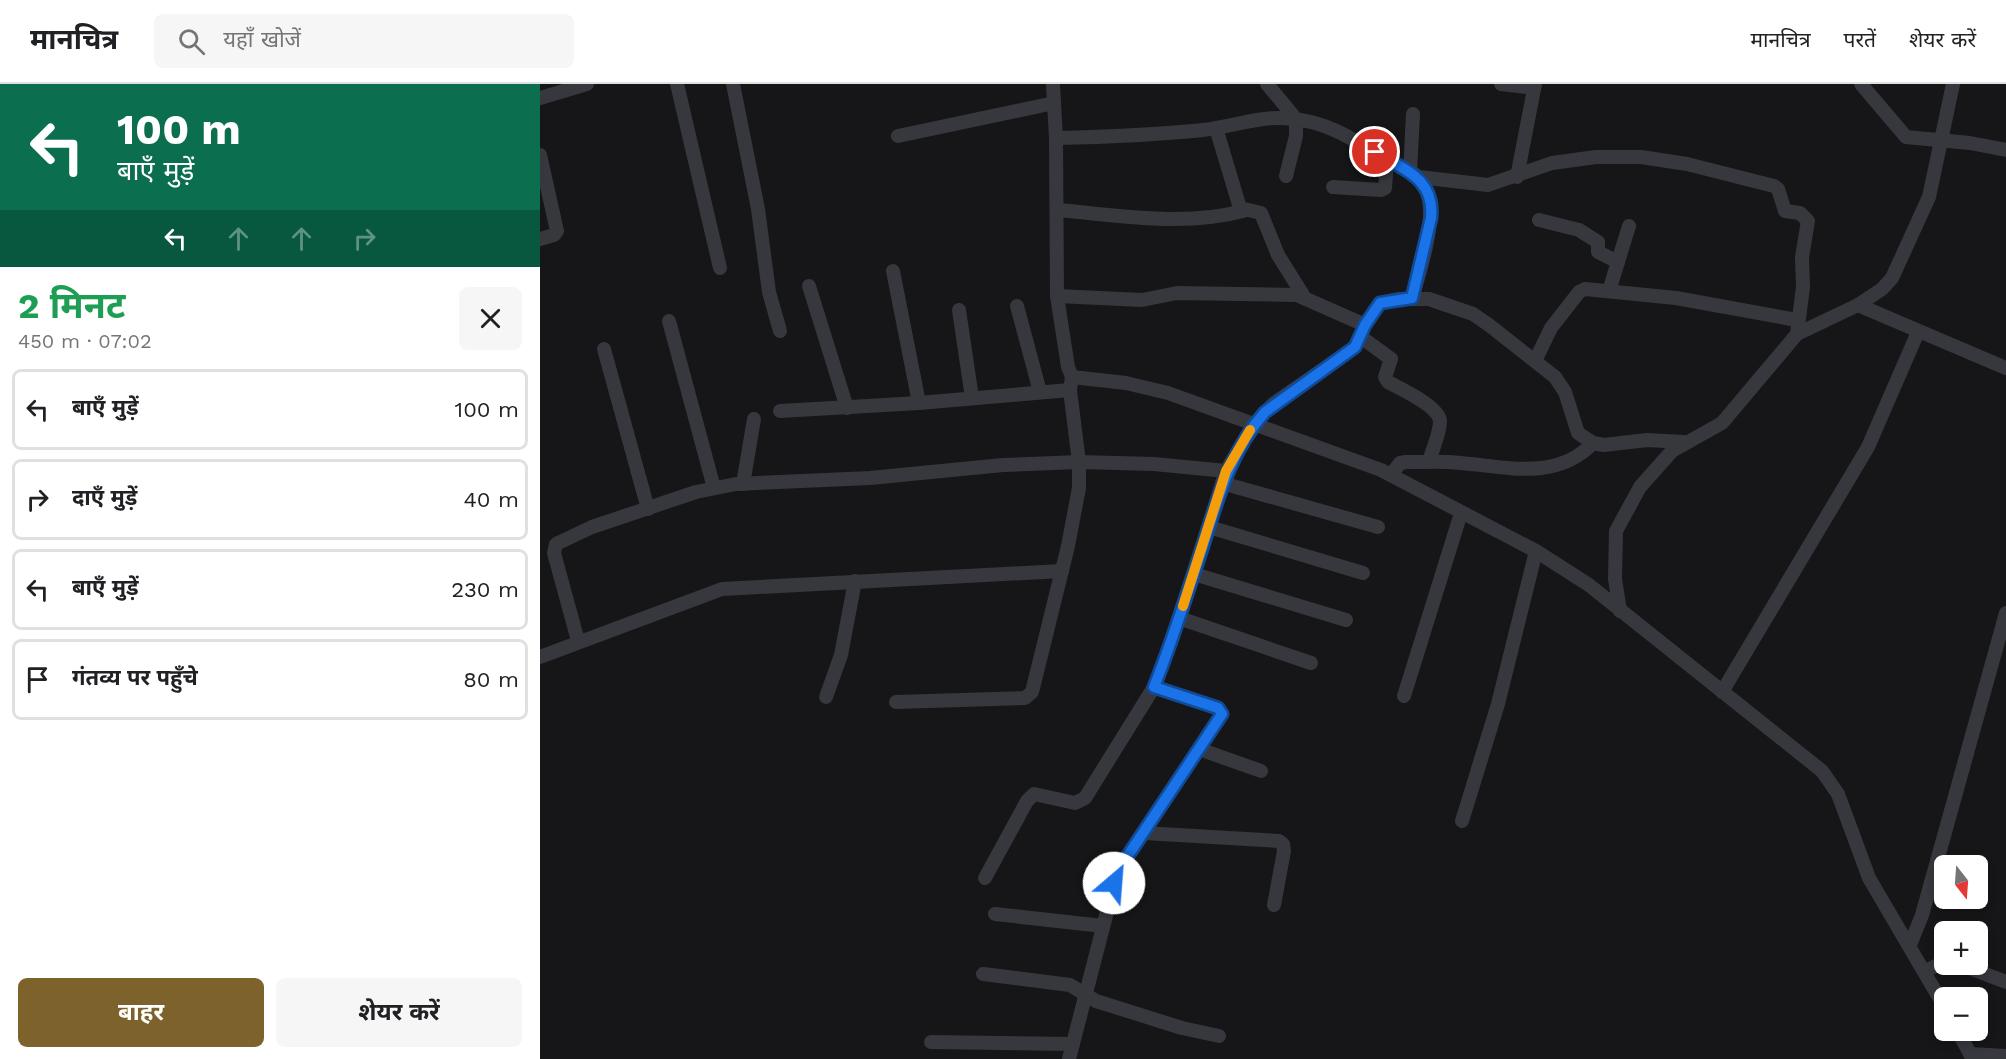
<!DOCTYPE html>
<html lang="hi">
<head>
<meta charset="utf-8">
<style>
  :root { --surface:#fff; --page:#f6f6f6; --text:#202124; --muted:#757577; --line:#e0e0e0; --accent:#7e622b }
  body { margin:0; font-family:"Work Sans","Noto Sans Devanagari",sans-serif; background:var(--page); color:var(--text); height:100vh; display:flex; flex-direction:column; font-size:22px; white-space:nowrap }
  * { box-sizing:border-box; margin:0 }
  p { font-size:20px; color:var(--muted) }
  .icon { flex:none; width:33px; height:33px; fill:none; stroke:currentColor; stroke-width:2; stroke-linecap:round; stroke-linejoin:round }
  .map { position:relative; flex:1; overflow:hidden }
  .sheet { display:flex; flex-direction:column; background:var(--surface); width:540px }
  .sheet>* { flex:none }
  .guide { background:#0b6e4f; color:#fff; overflow:hidden }
  .needle { width:39px; rotate:163deg }
  .fabs { position:absolute; left:1394px; top:771px; display:grid; gap:12px }
  .fabs a { display:grid; place-items:center; width:54px; height:54px; border-radius:9px; background:var(--surface); box-shadow:0 3px 9px #0003; font-size:30px }
  .pin { position:absolute; display:grid; place-items:center; width:51px; height:51px; color:#fff; margin:-26px; border:3px solid #fff; border-radius:50%; box-shadow:0 2px 6px #0007 }
  .me { position:absolute; width:66px; margin:-33px; rotate:27deg; stroke-linejoin:round; filter:drop-shadow(0 0 4px #0008) }
  .turn { display:flex; align-items:center; gap:21px; height:126px; padding:0 18px; font-size:27px }
  .turn .icon { width:78px; height:78px; stroke-width:2.5 }
  .turn b { display:block; font-size:42px; line-height:51px }
  .lanes { display:flex; align-items:center; height:57px; padding:0 18px; background:#0003; justify-content:center; gap:30px; direction:ltr }
  .lanes .off { opacity:.35 }
  .round { display:grid; place-items:center; flex:none; width:63px; height:63px; border-radius:9px; background:var(--page) }
  .summary { display:flex; align-items:center; justify-content:space-between; height:102px; padding:0 18px }
  h1 { font-size:36px; font-weight:700; line-height:45px; color:#1e9e55 }
  .primary-button { display:flex; gap:12px; margin-top:auto; padding:12px 18px }
  .primary-button a { flex:1; height:69px; border-radius:9px; background:var(--accent); color:#fff; font-size:24px; font-weight:700; line-height:69px; text-align:center }
  .primary-button a+a { background:var(--page); color:var(--text) }
  ul { padding:0; list-style:none }
  li { display:flex; align-items:center; gap:18px; height:81px; margin:0 12px 9px; padding:0 6px; border:3px solid var(--line); border-radius:9px }
  li div { flex:1 }
  li b { display:block; font-size:22px }
  li em { font-style:normal }
  header { display:flex; align-items:center; gap:36px; box-sizing:border-box; height:84px; padding:0 30px; background:var(--surface); border-bottom:2px solid var(--line) }
  header strong { font-size:28px }
  nav { display:flex; gap:33px; margin-inline-start:auto; font-size:21px }
  .search { width:420px; height:54px; background:var(--page); display:flex; align-items:center; gap:15px; box-sizing:border-box; padding:0 21px; border-radius:9px; color:var(--muted); font-size:22px }
  main { display:flex; flex:1; min-height:0 }
  .map>svg:first-child { display:block }
</style>
</head>
<body>
<header>
<strong>मानचित्र</strong>
<div class="search"><svg class="icon" aria-label="search" viewBox="0 0 24 24"><circle cx="10" cy="10" r="6"/><path d="M15 15l6 6"/></svg>यहाँ खोजें</div>
<nav><a>मानचित्र</a><a>परतें</a><a>शेयर करें</a></nav>
</header>
<main>
<section class="sheet">
<div class="guide">
<div class="turn"><svg class="icon" aria-label="left" viewBox="0 0 24 24"><path d="M17 20v-9H6M10 6l-5 5 5 5"/></svg><div><b>100 m</b>बाएँ मुड़ें</div></div>
<div class="lanes"><svg class="icon" aria-label="left" viewBox="0 0 24 24"><path d="M17 20v-9H6M10 6l-5 5 5 5"/></svg><svg class="icon off" aria-label="ahead" viewBox="0 0 24 24"><path d="M12 20V5M6 11l6-6 6 6"/></svg><svg class="icon off" aria-label="ahead" viewBox="0 0 24 24"><path d="M12 20V5M6 11l6-6 6 6"/></svg><svg class="icon off" aria-label="right" viewBox="0 0 24 24"><path d="M7 20v-9h11M14 6l5 5-5 5"/></svg></div>
</div>
<div class="summary"><div><h1>2 मिनट</h1><p>450 m · 07:02</p></div><a class="round"><svg class="icon" aria-label="close" viewBox="0 0 24 24"><path d="M6 6l12 12M18 6L6 18"/></svg></a></div>
<ul>
<li><svg class="icon" aria-label="left" viewBox="0 0 24 24"><path d="M17 20v-9H6M10 6l-5 5 5 5"/></svg><div><b>बाएँ मुड़ें</b></div><em>100 m</em></li>
<li><svg class="icon" aria-label="right" viewBox="0 0 24 24"><path d="M7 20v-9h11M14 6l5 5-5 5"/></svg><div><b>दाएँ मुड़ें</b></div><em>40 m</em></li>
<li><svg class="icon" aria-label="left" viewBox="0 0 24 24"><path d="M17 20v-9H6M10 6l-5 5 5 5"/></svg><div><b>बाएँ मुड़ें</b></div><em>230 m</em></li>
<li><svg class="icon" aria-label="arrive" viewBox="0 0 24 24"><path d="M6 21V4h12l-3 4 3 4H6"/></svg><div><b>गंतव्य पर पहुँचे</b></div><em>80 m</em></li>
</ul>
<div class="primary-button"><a>बाहर</a><a>शेयर करें</a></div>
</section>
<div class="map">
<svg width="1466" height="975" viewBox="0 0 1466 975">
  <rect width="100%" height="100%" fill="#161618"/>
  <g fill="none" stroke-linecap="round" stroke-linejoin="round">
    <!-- minor -->
    <g stroke="#37383d" stroke-width="14">
      <polyline points="137,0 180,184"/>
      <polyline points="193,0 218,125 229,208 240,247"/>
      <polyline points="513,0 516,54 517,212 528,283 532,293 586,299 628,309 841,386 996,467 1049,501 1282,687 1298,710 1329,794 1404,922"/>
      <polyline points="727,0 756,35 756,52 746,92"/>
      <polyline points="961,0 994,4"/>
      <polyline points="1321,0 1366,53 1430,59 1466,66"/>
      <polyline points="0,14 47,0"/>
      <polyline points="676,44 700,124 721,129 738,171 763,211"/>
      <polyline points="358,52 514,19"/>
      <path d="M 516,54 C 566,53 614,51 663,46 C 705,41 726,27 771,38 C 809,47 838,75 873,89 C 907,110 881,184 872,214"/>
      <polyline points="0,71 17,147 14,151 0,155"/>
      <polyline points="870,88 873,30"/>
      <polyline points="879,93 948,101 1012,79 1056,73 1101,73 1147,80 1234,102 1238,105 1245,127 1260,129 1268,137 1262,173 1263,203 1257,250"/>
      <polyline points="977,93 995,0"/>
      <polyline points="793,103 841,106 845,104 847,75"/>
      <path d="M 517,126 C 578,131 643,143 703,127"/>
      <polyline points="999,136 1039,146 1058,158 1058,168 1078,178"/>
      <polyline points="353,187 379,319"/>
      <polyline points="269,202 307,324"/>
      <polyline points="1069,207 1089,142"/>
      <polyline points="517,212 602,216 637,209 757,211 825,241"/>
      <polyline points="1318,221 1466,284"/>
      <polyline points="477,222 500,308"/>
      <polyline points="419,226 432,314"/>
      <polyline points="129,237 174,404"/>
      <path d="M 821,253 L 851,275 L 845,293 L 848,298 C 859,304 899,322 900,337 C 900,350 892,366 889,378"/>
      <polyline points="64,265 108,425"/>
      <polyline points="996,275 1011,244 1039,208 1045,205 1136,214 1257,236"/>
      <polyline points="240,327 379,319 530,306"/>
      <path d="M 851,391 L 860,379 L 866,378 C 884,378 903,377 921,379 C 967,383 1017,397 1053,359"/>
      <polyline points="682,399 838,443"/>
      <polyline points="203,400 214,335"/>
      <polyline points="669,443 823,489"/>
      <polyline points="654,490 806,536"/>
      <polyline points="1080,527 1075,495 1076,447 1100,403 1132,367 1182,339 1257,250 1318,221 1342,205 1352,194 1389,113 1413,0"/>
      <polyline points="639,534 771,579"/>
      <polyline points="38,557 14,469 16,460 52,443 156,408 196,400 330,394 463,381 539,378 614,380 686,387"/>
      <polyline points="0,573 182,505 522,487"/>
      <polyline points="1182,608 1328,363 1378,248"/>
      <polyline points="864,612 921,429"/>
      <polyline points="286,613 301,571 315,497"/>
      <polyline points="356,618 485,614 492,608 528,462 539,404 539,378 530,306 532,293"/>
      <polyline points="659,665 721,687"/>
      <polyline points="922,737 958,620 996,467"/>
      <polyline points="604,749 739,757 743,760 744,767 734,821"/>
      <polyline points="445,794 487,717 494,710 535,719 545,714 614,603 630,561 686,387 713,341 733,320 815,263 825,241 840,219 858,215 889,215 933,230 949,241 1015,293 1025,308 1038,349 1053,359 1064,361 1107,356 1144,358"/>
      <polyline points="455,830 563,842"/>
      <polyline points="1370,861 1382,831 1466,529"/>
      <polyline points="1419,880 1466,898"/>
      <polyline points="1385,887 1404,878"/>
      <polyline points="443,890 530,901 556,917 642,944 679,952"/>
      <polyline points="1417,946 1433,975"/>
      <polyline points="391,958 533,960"/>
      <polyline points="1430,970 1466,972"/>
      <polyline points="529,975 577,789 682,630 678,624 614,603"/>
    </g>
  </g>
  <g fill="none" stroke-linecap="round" stroke-linejoin="round">
    <defs>
      <path id="route" d="M 574,799 L 581,782 L 682,630 L 678,624 L 614,603 C 632,558 646,513 661,468 C 677,418 689,369 725,328 L 815,263 L 825,241 L 840,219 L 872,214 L 891,134 C 895,94 863,85 835,68"/>
    </defs>
    <!-- route casing -->
    <use href="#route" stroke="#114b97" stroke-width="15"/>
    <!-- route -->
    <use href="#route" stroke="#1a73e8" stroke-width="10"/>
    <!-- slow -->
    <polyline stroke="#f59e0b" stroke-width="10" points="643,522 686,387 710,346"/>
  </g>
</svg>
<div class="fabs">
<a><svg class="needle" viewBox="-14 -14 28 28"><path d="M0-13l5 13h-10z" fill="#e53935"/><path d="M0 13l5-13h-10z" fill="#757577"/></svg></a>
<a>+</a>
<a>−</a>
</div>
<div class="pin" style="left:835px;top:68px;background:#d93025"><svg class="icon" aria-label="arrive" viewBox="0 0 24 24"><path d="M6 21V4h12l-3 4 3 4H6"/></svg></div>
<svg class="me" style="left:574px;top:799px" viewBox="-20 -20 40 40"><circle r="19" fill="#fff"/><path d="M0-13L10 11 0 6-10 11z" fill="#1a73e8"/></svg>
</div>
</main>
</body>
</html>
